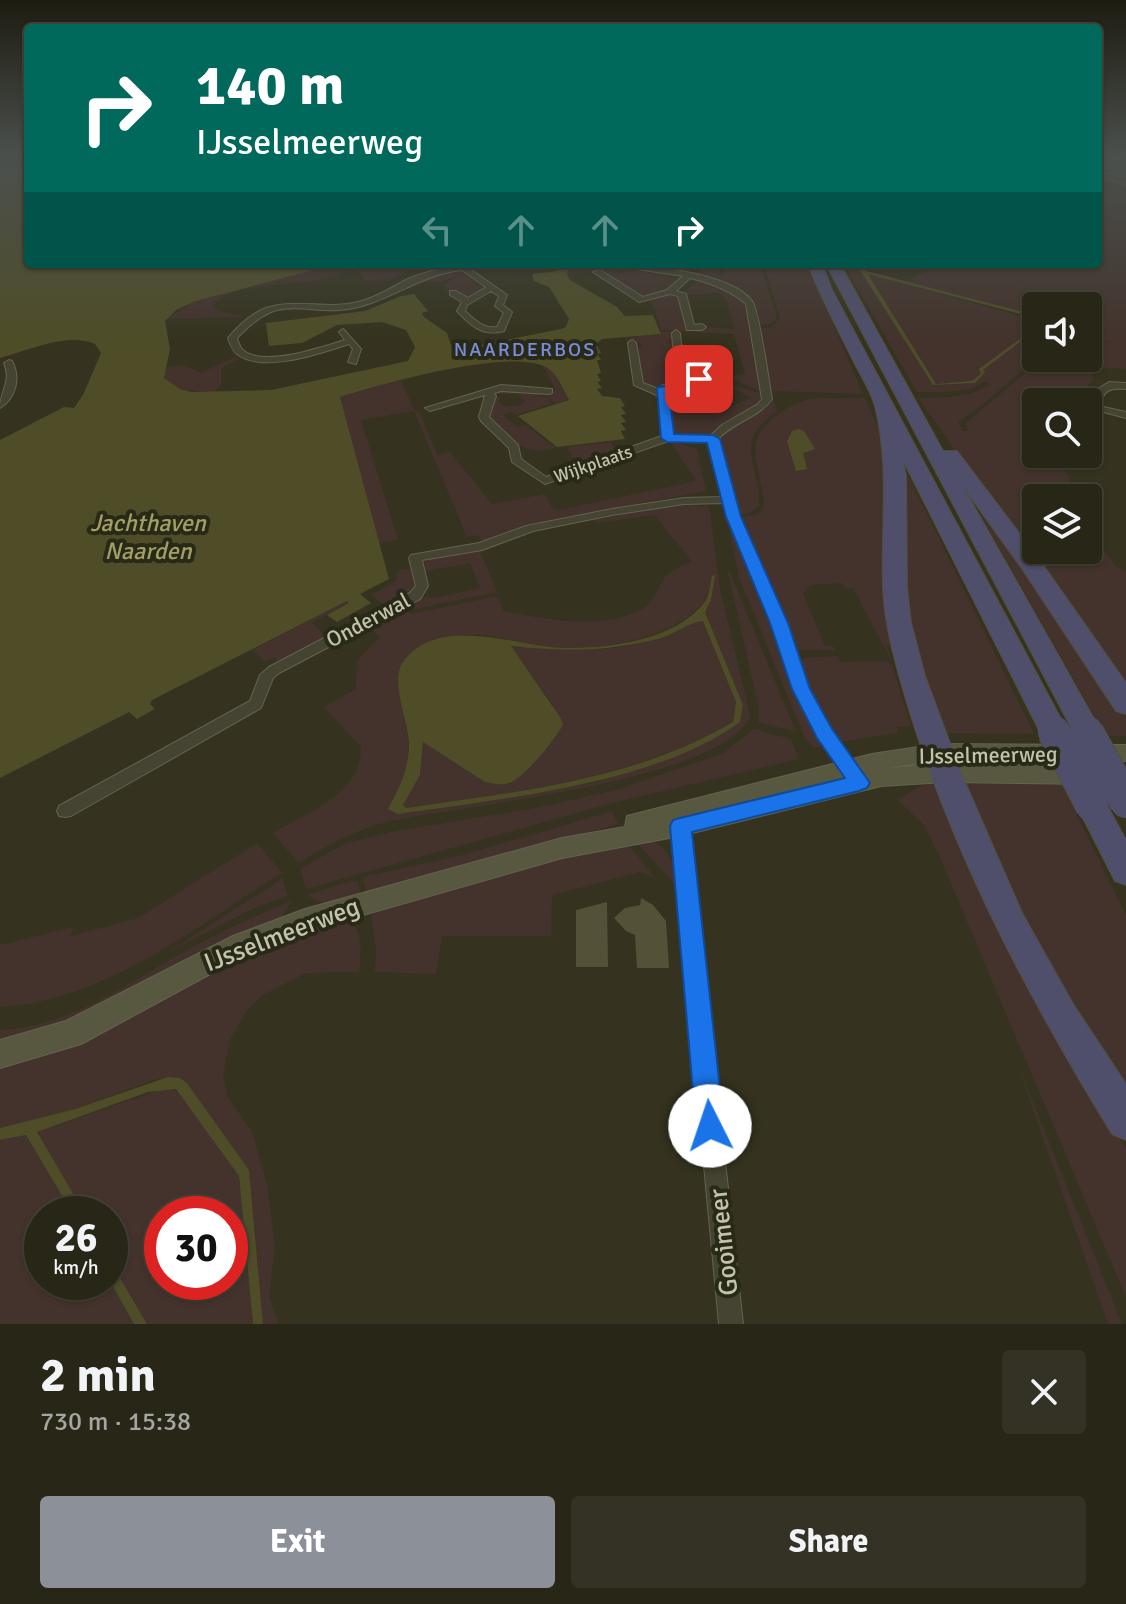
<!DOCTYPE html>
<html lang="en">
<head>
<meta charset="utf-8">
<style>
  :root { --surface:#282617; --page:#343224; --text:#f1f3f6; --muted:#a5a5a1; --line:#444336; --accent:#8c9099 }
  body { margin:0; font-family:Signika,sans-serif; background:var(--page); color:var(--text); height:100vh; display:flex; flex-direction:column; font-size:30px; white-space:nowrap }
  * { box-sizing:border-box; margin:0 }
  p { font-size:26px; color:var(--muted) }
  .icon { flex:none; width:44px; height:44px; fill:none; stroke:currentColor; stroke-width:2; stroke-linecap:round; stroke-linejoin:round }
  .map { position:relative; height:1324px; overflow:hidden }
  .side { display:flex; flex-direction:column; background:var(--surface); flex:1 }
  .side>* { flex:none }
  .top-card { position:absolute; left:24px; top:24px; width:1078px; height:244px; border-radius:8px; box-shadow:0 2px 6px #0004,0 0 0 2px var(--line); background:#00695c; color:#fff; overflow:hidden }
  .controls { position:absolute; left:1022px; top:292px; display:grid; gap:16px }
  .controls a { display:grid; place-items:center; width:80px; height:80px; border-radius:8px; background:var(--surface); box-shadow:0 2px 6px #0004,0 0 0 2px var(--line); font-size:40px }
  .speed { position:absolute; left:24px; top:1196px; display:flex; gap:16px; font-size:40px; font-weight:700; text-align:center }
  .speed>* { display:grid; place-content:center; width:104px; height:104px; border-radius:50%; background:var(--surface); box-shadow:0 2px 6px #0004,0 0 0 2px var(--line); line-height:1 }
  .speed small { font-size:20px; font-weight:400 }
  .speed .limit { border:12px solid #d22; background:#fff; color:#111 }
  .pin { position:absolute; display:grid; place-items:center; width:68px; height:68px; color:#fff; margin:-34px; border-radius:16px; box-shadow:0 4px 12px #0006 }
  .me { position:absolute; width:88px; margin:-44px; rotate:356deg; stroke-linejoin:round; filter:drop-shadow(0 0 6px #0008) }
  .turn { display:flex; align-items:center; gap:28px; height:168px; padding:0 40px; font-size:36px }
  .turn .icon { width:104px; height:104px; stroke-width:2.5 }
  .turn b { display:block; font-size:56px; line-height:68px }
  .lanes { display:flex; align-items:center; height:76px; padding:0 40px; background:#0003; justify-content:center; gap:40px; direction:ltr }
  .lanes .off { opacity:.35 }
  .round { display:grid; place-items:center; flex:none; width:84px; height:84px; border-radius:8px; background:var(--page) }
  .summary { display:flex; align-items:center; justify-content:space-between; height:136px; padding:0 40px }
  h1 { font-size:48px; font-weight:800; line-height:60px }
  .primary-button { display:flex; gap:16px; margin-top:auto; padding:16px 40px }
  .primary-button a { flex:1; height:92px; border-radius:8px; background:var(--accent); color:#fff; font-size:32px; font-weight:800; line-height:92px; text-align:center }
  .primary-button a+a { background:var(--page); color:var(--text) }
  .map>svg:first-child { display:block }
</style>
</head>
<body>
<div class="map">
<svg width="1126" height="1324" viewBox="0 0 1126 1324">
  <rect width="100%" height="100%" fill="#35331f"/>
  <!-- green -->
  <g fill="#43332c" fill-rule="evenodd">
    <polygon points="1098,155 1126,155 1126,190 1098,182 1098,157 1103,156"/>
    <path d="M 1098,183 L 1126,191 L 1126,369 L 1096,367 L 1090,375 L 1094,377 L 1077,402 L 1047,396 L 1061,402 L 1036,402 L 1036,454 L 1056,454 L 1080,498 L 1036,498 L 1036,550 L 1088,550 L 1088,533 L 1093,535 L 1117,568 L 1126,571 L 1126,691 L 918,398 C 940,398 971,398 990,384 L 983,382 C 968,394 936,392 917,392 L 844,264 L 856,264 L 933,385 L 975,383 L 936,384 L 868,273 L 1036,321 L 1037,358 L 980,407 L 958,422 L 963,431 L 968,431 L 966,423 L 1043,358 L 1088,358 L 1088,341 L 1113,342 L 1088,340 L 1088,306 L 1036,306 L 1036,318 L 906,282 L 939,264 L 1098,264 Z"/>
    <path d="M 336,264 L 368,264 C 356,269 343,274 332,277 C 304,286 233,282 214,304 L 215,310 L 244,317 L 166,319 L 196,301 Z"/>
    <polygon points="373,264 414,264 416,266 395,278 365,281 362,275 353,271"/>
    <polygon points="575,264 619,267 608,268 617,270 618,276 622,267 680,279 667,292 641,297 601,270 567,275 569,267"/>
    <polygon points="706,264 729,264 721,269 718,277 732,264 760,264 777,317 774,322 759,326 752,302 741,291 697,275"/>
    <polygon points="764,264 808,264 863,394 772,391 758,329 772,327 780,318"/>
    <polygon points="461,272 465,274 459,276 466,275 482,287 469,297 448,292 444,285 458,276 440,282 411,283 431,275"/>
    <path d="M 698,282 L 728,290 L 746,304 L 752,330 L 747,331 L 752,332 L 762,392 L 732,379 L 704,380 L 703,377 L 745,374 L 734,334 L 661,330 L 653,305 L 648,301 L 669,294 L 678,295 L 696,331 L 705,330 L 704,327 L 734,329 C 723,268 713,305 682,292 Z"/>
    <polygon points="660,332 672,332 673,338 668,339 668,343 689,353 694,381 665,385 658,391 641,383 638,349 643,347 640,343 627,343 626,338 660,334"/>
    <polygon points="235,357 240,359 221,368 221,385 213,393 180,389 164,378 166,367 183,365 201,373"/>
    <path d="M 543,366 L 552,371 L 569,399 L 554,404 L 548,395 L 531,397 L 548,397 L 552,404 L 516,415 L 512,412 L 503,415 L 517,427 L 525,425 L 556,448 C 525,458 510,439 488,421 L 494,396 L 501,397 L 498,401 L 504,406 L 519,406 L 525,401 L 518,394 L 495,394 L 497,391 L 551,392 L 555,389 Z"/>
    <polygon points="401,380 414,410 420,413 437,455 450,452 492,504 545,494 552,508 559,510 696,481 669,440 697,449 706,491 529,524 482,541 478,535 467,537 414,411 361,420 398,540 378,543 339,397"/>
    <polygon points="720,381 762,394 757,406 706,436 677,436 669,433 672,430 668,389 711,413 752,398"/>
    <path d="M 773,397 L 777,411 C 731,445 760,461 759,506 L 750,513 L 739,515 L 719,445 C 725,419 763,419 773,397 Z"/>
    <path d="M 817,398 L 865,398 L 883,439 L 895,644 L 887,645 L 892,662 L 853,588 L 845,588 L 842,583 L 810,585 L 803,594 L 825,646 L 833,646 L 835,650 L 796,650 L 740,518 L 758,514 L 764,506 C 762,465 739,444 777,415 C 790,405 801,400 817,398 Z"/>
    <polygon points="611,442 617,453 585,464 572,457 567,447"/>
    <polygon points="898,454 1034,734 936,733 911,658"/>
    <polygon points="960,478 1099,676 1126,718 1126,736 1106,736 1104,733"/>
    <path d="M 677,505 L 709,506 L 720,588 L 750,716 C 724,782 453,806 386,822 C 354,830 326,847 298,863 L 273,833 C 308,812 362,794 361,747 L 324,707 L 356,689 L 357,661 L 379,637 L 368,626 L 400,609 L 412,614 L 493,597 L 499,598 L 503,611 C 544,620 606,631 644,608 C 655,601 657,587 665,577 C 673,569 682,566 691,561 L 655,515 L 597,523 L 593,520 ZM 712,577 L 711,600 L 705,611 L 743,705 L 740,722 L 662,760 L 593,783 L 398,814 L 389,809 L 407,774 L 409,742 L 398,679 C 411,663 421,645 442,639 C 483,626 524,647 564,648 C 607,649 679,637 705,600 C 710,594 710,584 712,577 Z"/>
    <polygon points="729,519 778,638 795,691 824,746 814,748 805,739 739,577 727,520"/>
    <polygon points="480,551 497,592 409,610 404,606 421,596 434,598 480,588 470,563 426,571 424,563 432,558"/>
    <polygon points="726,563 796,732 758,722 759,710"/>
    <polygon points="413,568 416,592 387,607 371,595 396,581 397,571"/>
    <polygon points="347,601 350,603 312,622 325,637 280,661 275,661 276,658 264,661 252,650"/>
    <path d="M 703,620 L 736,702 L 733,722 C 635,780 517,792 406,808 L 402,805 L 420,775 L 423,741 L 485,782 L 553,705 L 510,646 C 562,652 613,653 664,637 C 678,633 690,622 703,620 Z"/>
    <polygon points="838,656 840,662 885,661 892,665 911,726 897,726 898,733 838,742 817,707 799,662 804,658"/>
    <polygon points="754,729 791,739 799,759 616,802 306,889 300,869 344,844 390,832 536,808 616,790 722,754"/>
    <polygon points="933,782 937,782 1126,1149 1126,1297 938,853 924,825 898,800 920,786"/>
    <polygon points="956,783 1062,785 1126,915 1126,1114 1092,1060"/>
    <polygon points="612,811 618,824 367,895 363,877 463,855"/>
    <polygon points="626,841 655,878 640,872 552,895 551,936 442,936 436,974 375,972 376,948 371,916 378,907"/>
    <path d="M 652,841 C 671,851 675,864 676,885 L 638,844 Z"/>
    <path d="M 257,843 L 282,873 C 195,927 106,1001 0,1007 L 0,945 L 73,927 L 71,936 L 138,918 Z"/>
    <polygon points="283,878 287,896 252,909 168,952"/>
    <path d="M 351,881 L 358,882 L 361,897 C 342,900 323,909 308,895 Z"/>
    <path d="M 291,901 L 280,921 L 125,1001 L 0,1046 L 0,1030 C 72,1027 130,981 191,948 C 223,930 257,915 291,901 Z"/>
    <path d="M 348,917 C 364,932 361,953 359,972 L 306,973 L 261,996 L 247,1010 L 230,1040 L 223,1075 L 227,1096 L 252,1132 L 267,1184 L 275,1245 L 269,1297 L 279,1324 L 263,1324 L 249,1170 L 187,1083 L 180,1078 L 157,1079 L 75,1109 L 0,1128 L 0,1060 L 248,947 Z"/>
    <polygon points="1016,1060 1122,1324 1108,1324"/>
    <path d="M 168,1087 L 181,1094 L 239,1176 L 253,1324 L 147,1324 L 110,1261 L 110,1214 L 83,1214 L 80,1209 L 73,1214 L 42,1214 L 42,1282 L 110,1281 L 134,1324 L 0,1324 L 0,1140 L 26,1135 L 67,1203 L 74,1197 L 37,1132 ZM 162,1214 L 230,1214 L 230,1282 L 162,1282 Z"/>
  </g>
  <!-- water -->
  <g fill="#4e4d28" fill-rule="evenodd">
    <path d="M 0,167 L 28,168 L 28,264 L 336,264 L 196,301 L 176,310 L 165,321 L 170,349 L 164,378 L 180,389 L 192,392 L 271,390 L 408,361 L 415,347 L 406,330 L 382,322 L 337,325 L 302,343 L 269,346 L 266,323 L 365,311 L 401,296 L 414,294 L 428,311 L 422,313 L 424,317 L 447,333 L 451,345 L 461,349 L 561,329 L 566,327 L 569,319 L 549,287 L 534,281 L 532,274 L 557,271 L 562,267 L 569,267 L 567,275 L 570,280 L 617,307 L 625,316 L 653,315 L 661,334 L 602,339 L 596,344 L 601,353 L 597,354 L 601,360 L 597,360 L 601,373 L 597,374 L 601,381 L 597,382 L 602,388 L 597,389 L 602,396 L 620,398 L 625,406 L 621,407 L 626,414 L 621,415 L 626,422 L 621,423 L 626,430 L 621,431 L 625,439 L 557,447 L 518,416 L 569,400 C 564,391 558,376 549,369 C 516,345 379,385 340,397 L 389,579 L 360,594 L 371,603 L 337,622 L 327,615 L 349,603 L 347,601 L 152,700 L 150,704 L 155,709 L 137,719 L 129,712 L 0,778 L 0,440 L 64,407 L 74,408 L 83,395 L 101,353 L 95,344 C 67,332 28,351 0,358 Z"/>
    <polygon points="856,264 861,264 866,271 1023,312 1036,318 868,274 936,384 972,381 981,374 979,369 1036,327 1036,330 983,370 985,372 975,383 933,385"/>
    <polygon points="799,429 804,431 815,449 803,453 807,469 796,471 787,441 792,431"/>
    <path d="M 715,575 L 711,600 L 705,612 L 743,705 L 740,722 C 656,784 500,799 398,814 L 388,809 C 400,787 408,771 409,746 C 410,724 389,681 403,662 C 439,612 519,648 566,648 C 611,648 678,640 706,600 C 710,593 710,584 712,576 ZM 703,621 L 736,702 L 733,722 C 635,780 517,792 406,808 L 403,805 L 420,775 L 423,742 L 485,782 C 494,784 502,786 511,782 C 526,776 555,739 563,725 L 560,717 L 511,646 C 566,652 603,652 658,639 C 674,635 689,622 703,621 Z"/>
    <polygon points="168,1077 180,1078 187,1083 249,1170 263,1324 253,1324 239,1176 176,1089 148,1092 37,1132 75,1197 67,1204 26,1135 0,1140 0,1128 75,1109"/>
    <polygon points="110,1261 147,1324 134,1324 110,1281"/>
  </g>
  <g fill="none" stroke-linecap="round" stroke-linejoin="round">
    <!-- stream -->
    <g stroke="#4e4d28" stroke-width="2">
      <polyline points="1112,159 1126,162"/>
      <polyline points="1098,160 1126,167"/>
      <polyline points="1098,165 1126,173"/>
      <polyline points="1098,171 1126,178"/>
      <polyline points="1098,177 1126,185"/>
    </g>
  </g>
  <!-- building -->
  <g fill="#535138">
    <polygon points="641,898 653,905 666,921 669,968 637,968 635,935 626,931 614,918 625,908 640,905"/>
    <polygon points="607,902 608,967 576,967 576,910"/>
  </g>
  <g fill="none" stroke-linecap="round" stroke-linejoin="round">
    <defs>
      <g id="minor">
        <polygon points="419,264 429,264 422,267"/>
        <path d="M 480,264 L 537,264 L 533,266 L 470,269 L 507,295 L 503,305 L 512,312 L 504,331 C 483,337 471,326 457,311 L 462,302 L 450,295 L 450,291 L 456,291 L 468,298 L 486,287 L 462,270 C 416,275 384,307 339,310 C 317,312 292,304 271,312 C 257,318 247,328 237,338 C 238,341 240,348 243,350 C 263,368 322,347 345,340 L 339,332 L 343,329 L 361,349 L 356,364 L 348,362 L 353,349 L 349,344 C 321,353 263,374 237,354 C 232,350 230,344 228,338 C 238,326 251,314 266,308 C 296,298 327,310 358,302 C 376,298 392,287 408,279 C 431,269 455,266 480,264 ZM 491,291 L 499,296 L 495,306 L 504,313 L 497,327 C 483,329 475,320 465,311 L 467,305 Z"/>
        <path d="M 603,264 C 638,264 730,271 752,301 C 759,309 769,383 772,399 C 758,418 734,422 718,439 L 739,517 L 786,623 L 808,689 L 830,730 L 860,772 L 862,776 L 860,780 L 854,782 L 848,780 L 819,737 L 794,689 L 772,623 L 727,517 L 724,503 L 684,504 L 612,515 L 533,531 L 482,550 L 422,560 L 428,586 L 420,599 L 279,673 L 273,678 L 261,708 L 71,816 L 65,817 L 59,816 L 57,811 L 59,806 L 250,701 L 260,675 L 269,667 L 410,593 L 416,586 L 409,558 L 411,555 L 479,543 L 526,526 L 612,509 L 684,498 L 722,497 L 709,442 L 668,441 L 545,484 L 512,462 L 509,448 L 481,421 L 479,417 L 485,395 L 430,411 L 425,408 L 501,385 L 552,389 L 552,393 L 549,394 L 501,391 L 494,393 L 496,396 L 489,417 L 518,445 L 521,459 L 546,477 L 662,436 L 659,396 L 634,385 L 628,343 L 632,340 L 636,343 L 643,383 L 658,389 L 663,385 L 696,380 L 690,354 L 673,346 L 672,333 L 676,330 L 680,333 L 681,345 L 698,353 L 705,379 L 721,376 L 726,379 L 721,382 L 668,390 L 672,435 L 710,436 L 722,425 L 758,404 L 762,399 L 746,304 C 730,290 711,283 690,278 L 676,291 L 686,294 L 694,325 L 702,324 L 706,327 L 702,330 L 687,330 L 678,296 L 670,294 L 639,302 L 593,272 L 600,270 L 643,297 L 667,290 L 683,276 Z"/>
        <path d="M 9,360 L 12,361 C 21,378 16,398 0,408 C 0,391 12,381 4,363 Z"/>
        <path d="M 1109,382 L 1126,383 L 1126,389 C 1109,388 1104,390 1099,406 L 1126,412 L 1126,418 L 1089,408 L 1096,390 Z"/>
        <polygon points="680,819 686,821 688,826 743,1324 719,1324 672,826 674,821"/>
      </g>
      <polygon id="secondary" points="939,744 1126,745 1126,761 939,760 888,768 946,764 1084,766 1092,769 1095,775 1092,781 1084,784 946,782 881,786 680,836 562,858 307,931 251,952 81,1044 0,1068 0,1040 66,1021 233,936 305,909 562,838 625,827 627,816 635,814 872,754"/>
      <g id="motorway">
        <path d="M 808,264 L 822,264 L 832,290 L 1063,723 L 1059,730 L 1049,733 L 1039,730 L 903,460 L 906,476 L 907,587 L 911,623 L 925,676 L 961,773 L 1022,913 L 1073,1004 L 1126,1084 L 1126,1140 L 1112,1134 C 1024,990 944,839 899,675 C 891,647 884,616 883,586 C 881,525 890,466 875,406 C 871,391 861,376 854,362 C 838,330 821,298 808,264 Z"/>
        <polygon points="826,264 840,264 943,451 957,451 1041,562 1126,683 1126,714 1116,711 1023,570 962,485 1097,724 1093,731 1083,734 1073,731"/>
        <polygon points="1092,794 1103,798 1126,840 1126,885 1115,881 1077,806 1081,798"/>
      </g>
    </defs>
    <!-- minor casing -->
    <use href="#minor" stroke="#64634f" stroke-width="2"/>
    <!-- secondary casing -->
    <use href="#secondary" stroke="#64634f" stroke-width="2"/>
    <!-- motorway casing -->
    <use href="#motorway" stroke="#504f3d" stroke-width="2"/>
    <!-- minor -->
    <use href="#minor" fill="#454432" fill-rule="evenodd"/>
    <!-- secondary -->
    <use href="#secondary" fill="#585840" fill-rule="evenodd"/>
    <!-- motorway -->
    <use href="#motorway" fill="#4f4f6b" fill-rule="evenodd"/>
    <defs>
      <g id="motorway-bridge-far1">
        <polyline points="1049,723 1055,734"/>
        <polyline points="1083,724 1088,734"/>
      </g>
      <g id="motorway-bridge">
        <polyline points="1054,732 1092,806"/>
        <polyline points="1087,732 1126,802"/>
      </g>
    </defs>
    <!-- motorway-bridge-far1 casing -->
    <use href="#motorway-bridge-far1" stroke="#504f3d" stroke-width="27" stroke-linecap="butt"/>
    <!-- motorway-bridge casing -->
    <use href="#motorway-bridge" stroke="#504f3d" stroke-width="34" stroke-linecap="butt"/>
    <!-- motorway-bridge-far1 -->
    <use href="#motorway-bridge-far1" stroke="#4f4f6b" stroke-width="25"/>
    <!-- motorway-bridge -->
    <use href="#motorway-bridge" stroke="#4f4f6b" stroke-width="32"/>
  </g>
  <!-- sky -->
  <linearGradient id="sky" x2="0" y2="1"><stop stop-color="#1d1c11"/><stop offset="0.46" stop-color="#4b504d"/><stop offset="1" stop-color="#4b504d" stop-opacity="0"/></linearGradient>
  <rect width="1126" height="340" fill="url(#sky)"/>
  <!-- route -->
  <polygon fill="#1a73e8" stroke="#114b97" stroke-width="2" points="699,376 705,379 705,384 669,391 674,434 713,435 720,439 741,517 788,623 810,689 832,729 870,783 867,788 859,791 692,832 724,1126 720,1136 710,1140 700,1136 696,1126 670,826 673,820 680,818 845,778 817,738 792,689 770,623 726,517 707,443 667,442 661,438 657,388"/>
  <g text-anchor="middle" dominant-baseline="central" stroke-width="8" stroke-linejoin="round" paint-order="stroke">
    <!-- far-street labels -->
    <g font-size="18" fill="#c3c2ab" stroke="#292918">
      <text transform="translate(593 464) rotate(-19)">Wijkplaats</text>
    </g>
    <!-- far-neighbourhood labels -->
    <g font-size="20" letter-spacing="2" fill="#798cda" stroke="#292918">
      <text x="525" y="349">NAARDERBOS</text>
    </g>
    <!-- street labels -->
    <g font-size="22" fill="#c3c2ab" stroke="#292918">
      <text transform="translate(368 620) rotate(-28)">Onderwal</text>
      <text transform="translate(988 755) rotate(-1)">IJsselmeerweg</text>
    </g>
    <!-- water labels -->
    <g font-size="24" font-style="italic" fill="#a29f64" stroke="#292918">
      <text x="148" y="523">Jachthaven<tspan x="148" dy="28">Naarden</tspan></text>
    </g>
    <!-- near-street labels -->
    <g font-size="26" fill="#c3c2ab" stroke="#292918">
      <text transform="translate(282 935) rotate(-21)">IJsselmeerweg</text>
      <text transform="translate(724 1242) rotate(-96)">Gooimeer</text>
    </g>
  </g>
</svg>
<div class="controls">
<a><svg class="icon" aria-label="sound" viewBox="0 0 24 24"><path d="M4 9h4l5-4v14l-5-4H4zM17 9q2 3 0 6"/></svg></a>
<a><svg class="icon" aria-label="search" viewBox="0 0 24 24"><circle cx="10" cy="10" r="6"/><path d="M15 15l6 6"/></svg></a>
<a><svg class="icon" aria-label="layers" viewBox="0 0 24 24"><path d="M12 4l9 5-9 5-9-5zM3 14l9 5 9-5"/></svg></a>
</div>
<div class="speed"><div>26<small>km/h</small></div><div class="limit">30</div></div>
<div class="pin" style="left:699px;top:379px;background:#d93025"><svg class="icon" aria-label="arrive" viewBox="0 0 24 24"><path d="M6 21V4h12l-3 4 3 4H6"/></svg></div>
<svg class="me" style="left:710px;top:1126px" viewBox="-20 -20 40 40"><circle r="19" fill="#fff"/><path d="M0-13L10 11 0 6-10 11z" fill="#1a73e8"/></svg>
<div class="top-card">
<div class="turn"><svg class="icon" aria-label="right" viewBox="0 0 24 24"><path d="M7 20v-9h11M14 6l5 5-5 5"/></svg><div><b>140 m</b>IJsselmeerweg</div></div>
<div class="lanes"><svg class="icon off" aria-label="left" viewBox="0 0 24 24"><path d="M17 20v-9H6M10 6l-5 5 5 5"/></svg><svg class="icon off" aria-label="ahead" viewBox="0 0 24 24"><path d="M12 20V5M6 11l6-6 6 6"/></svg><svg class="icon off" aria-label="ahead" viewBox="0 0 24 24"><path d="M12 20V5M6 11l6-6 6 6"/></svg><svg class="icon" aria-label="right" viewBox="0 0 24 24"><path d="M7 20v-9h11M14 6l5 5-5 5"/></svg></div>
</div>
</div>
<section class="side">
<div class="summary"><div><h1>2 min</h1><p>730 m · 15:38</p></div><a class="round"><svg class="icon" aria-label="close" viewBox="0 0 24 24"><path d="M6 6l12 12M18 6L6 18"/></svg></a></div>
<div class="primary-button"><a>Exit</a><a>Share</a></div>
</section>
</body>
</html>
